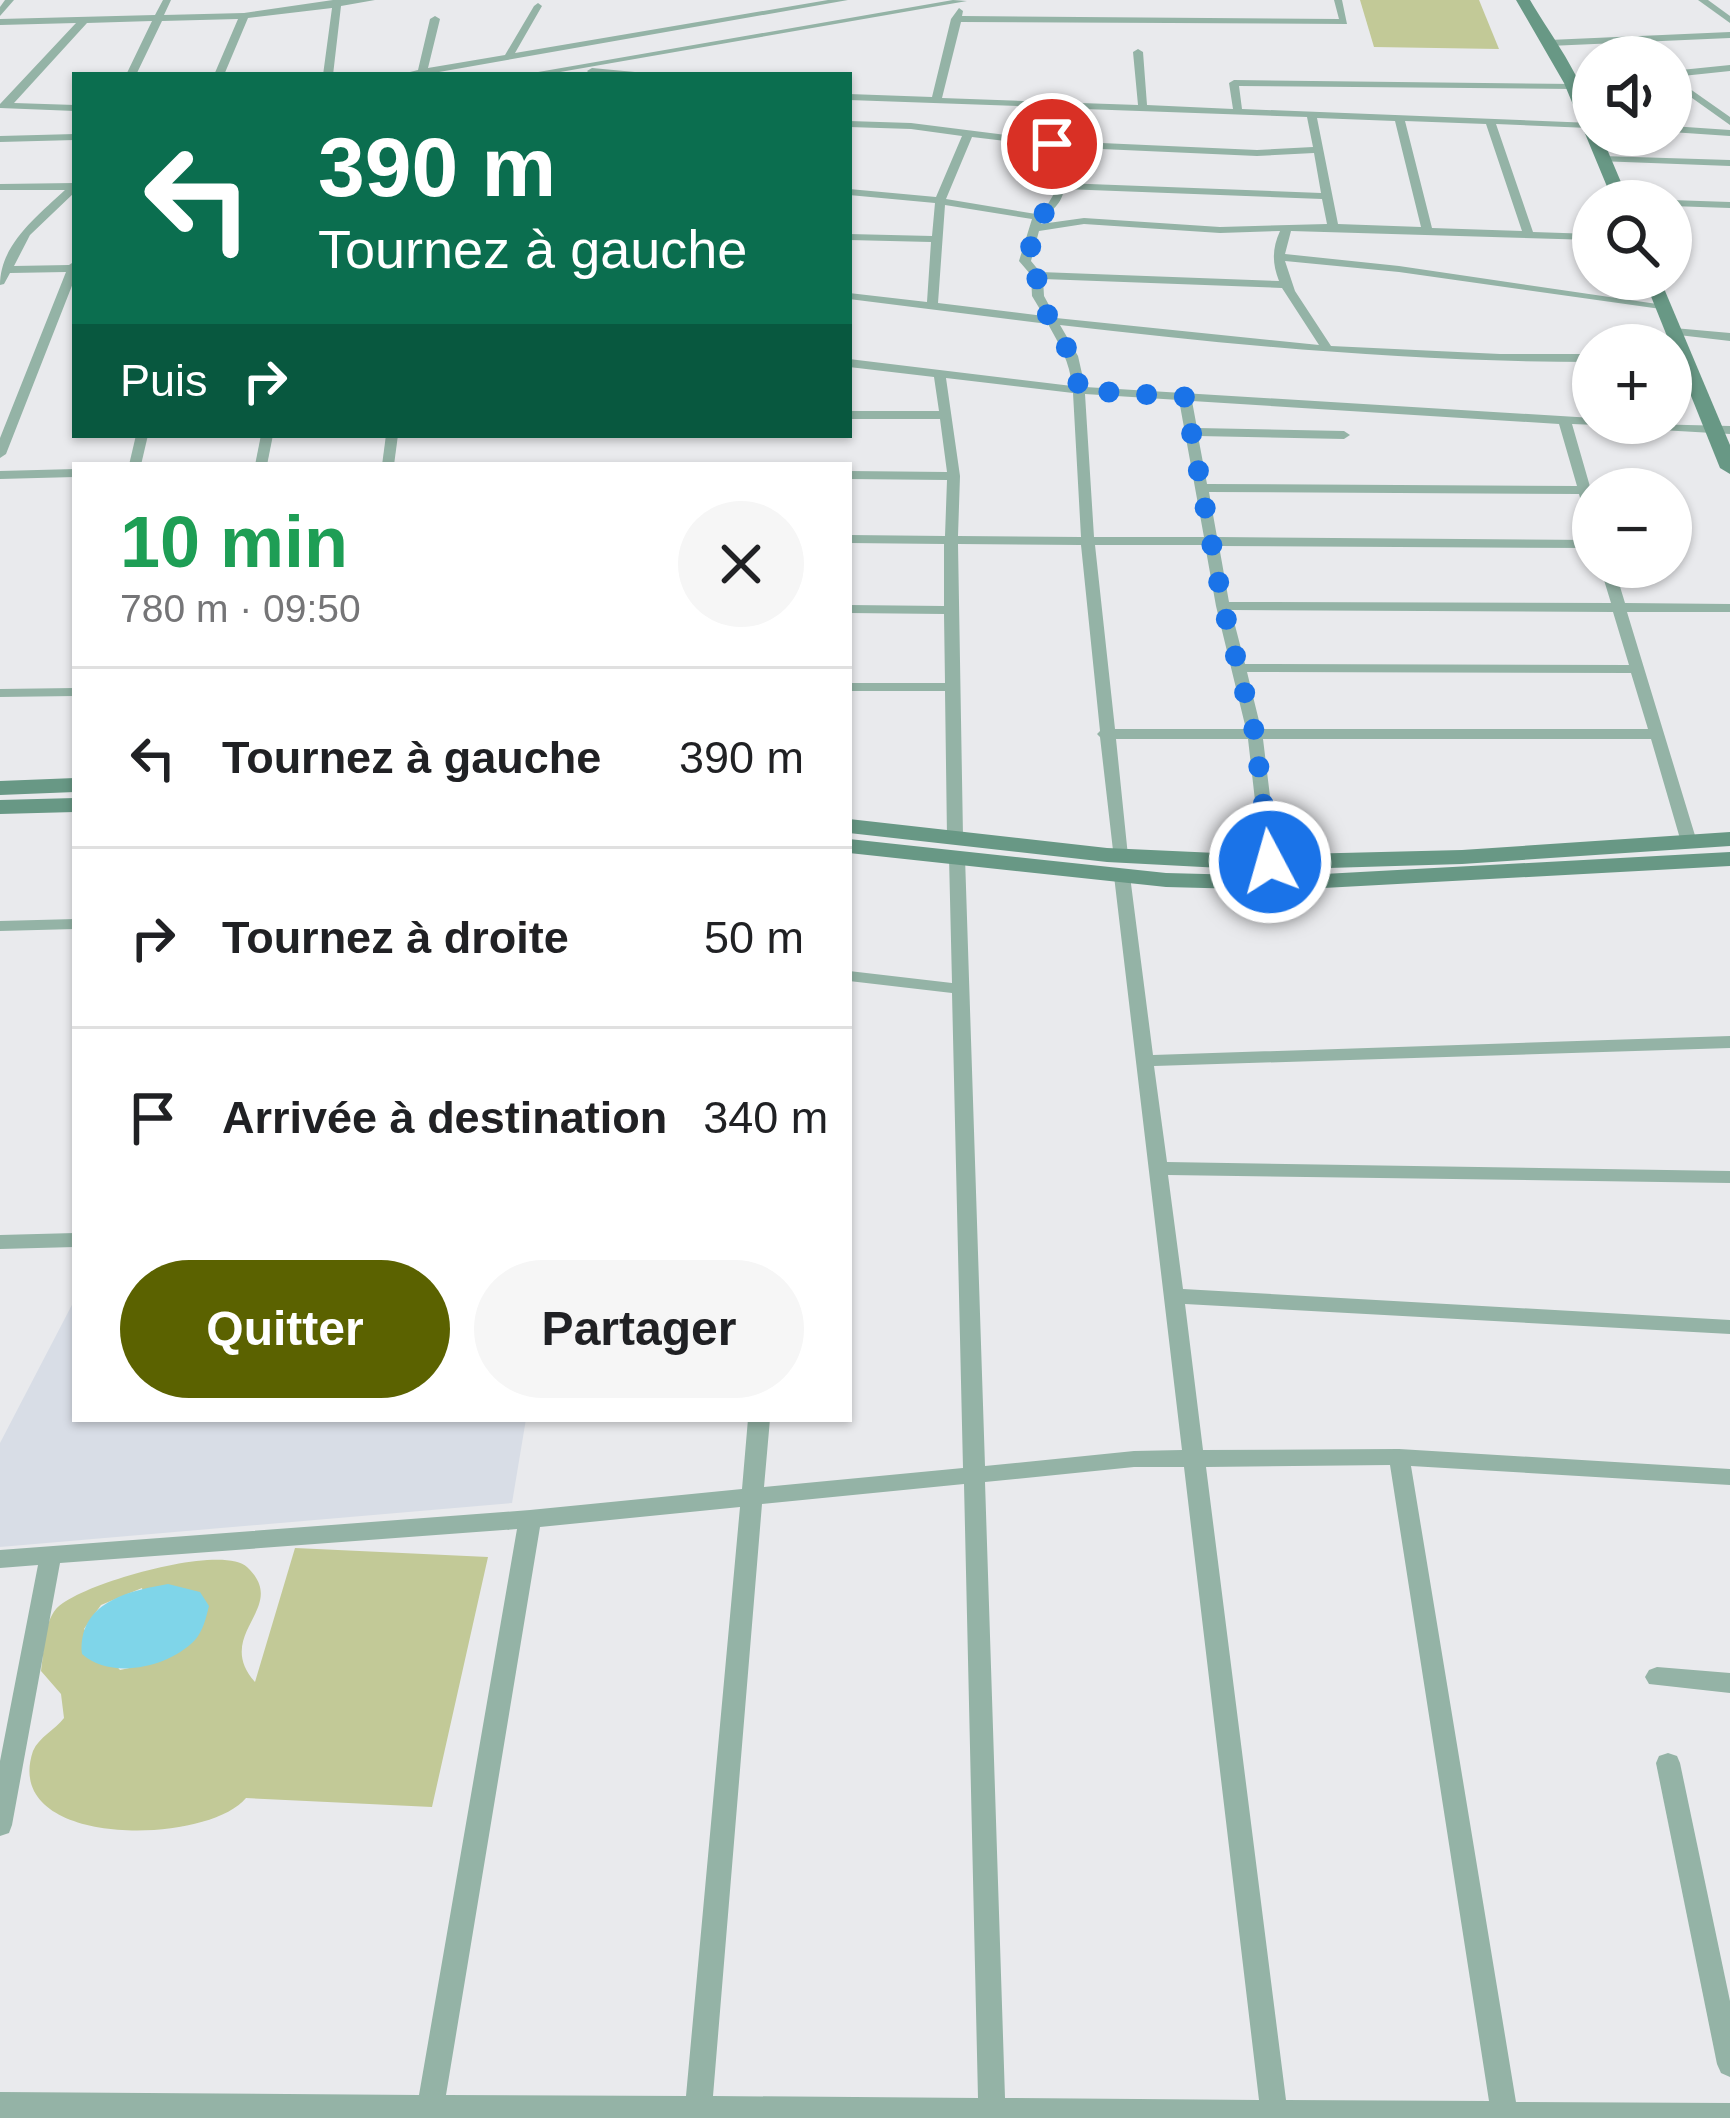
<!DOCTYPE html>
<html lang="fr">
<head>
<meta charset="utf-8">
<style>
  :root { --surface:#fff; --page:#f6f6f6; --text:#202124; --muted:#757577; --line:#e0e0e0; --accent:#5b6200 }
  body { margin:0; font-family:Helvetica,sans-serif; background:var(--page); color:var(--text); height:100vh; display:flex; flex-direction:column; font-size:45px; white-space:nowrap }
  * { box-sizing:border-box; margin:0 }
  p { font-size:39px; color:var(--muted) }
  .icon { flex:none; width:66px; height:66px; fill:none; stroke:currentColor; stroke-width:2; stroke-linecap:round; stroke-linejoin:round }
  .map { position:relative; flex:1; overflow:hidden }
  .drawer { position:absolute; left:72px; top:462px; width:780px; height:960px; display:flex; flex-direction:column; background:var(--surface); border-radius:0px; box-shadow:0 3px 9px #0004 }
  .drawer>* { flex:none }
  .guide { position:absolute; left:72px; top:72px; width:780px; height:366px; border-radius:0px; box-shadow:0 3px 9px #0004; background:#0b6e4f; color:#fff; overflow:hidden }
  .fabs { position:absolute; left:1572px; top:36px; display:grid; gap:24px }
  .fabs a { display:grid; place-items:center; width:120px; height:120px; border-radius:50%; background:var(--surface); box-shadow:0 3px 9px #0004; font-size:60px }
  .pin { position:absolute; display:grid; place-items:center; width:102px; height:102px; color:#fff; margin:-51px; border:6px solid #fff; border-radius:50%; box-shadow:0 3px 12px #0007 }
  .me { position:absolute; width:132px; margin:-66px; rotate:354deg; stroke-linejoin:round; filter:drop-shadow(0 0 9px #0008) }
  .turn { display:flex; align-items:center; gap:42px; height:252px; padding:0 48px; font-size:54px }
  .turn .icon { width:156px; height:156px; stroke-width:2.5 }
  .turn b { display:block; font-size:84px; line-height:102px }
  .then { display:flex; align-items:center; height:114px; padding:0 48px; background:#0003; gap:24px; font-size:45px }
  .round { display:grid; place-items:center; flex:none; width:126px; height:126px; border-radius:63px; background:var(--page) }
  .overview { display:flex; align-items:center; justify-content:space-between; height:204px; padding:0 48px }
  h1 { font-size:72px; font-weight:600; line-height:90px; color:#1e9e55 }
  .cta { display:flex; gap:24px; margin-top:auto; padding:24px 48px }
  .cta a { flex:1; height:138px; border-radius:72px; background:var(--accent); color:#fff; font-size:48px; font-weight:600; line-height:138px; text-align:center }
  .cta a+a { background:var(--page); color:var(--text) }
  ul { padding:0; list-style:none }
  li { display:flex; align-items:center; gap:36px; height:180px; padding:0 48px; border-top:3px solid var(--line) }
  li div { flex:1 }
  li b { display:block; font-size:45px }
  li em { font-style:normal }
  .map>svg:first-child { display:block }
</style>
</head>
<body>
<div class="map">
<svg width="1730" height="2118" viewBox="0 0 1730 2118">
  <rect width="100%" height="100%" fill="#e9eaed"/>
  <!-- built -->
  <polygon fill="#d8dde6" points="75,1299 75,1419 526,1419 512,1503 0,1547 0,1443"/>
  <!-- green -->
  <g fill="#c2c997" fill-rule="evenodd">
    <polygon points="1360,0 1479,0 1499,49 1374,47"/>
    <path d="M 295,1548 L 488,1557 L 432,1807 L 246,1798 C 206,1846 0,1849 33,1751 C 39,1737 55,1730 64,1718 L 61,1694 L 41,1671 C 44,1652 44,1623 56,1609 C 78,1584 222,1543 247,1567 C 291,1608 212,1633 255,1682 ZM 142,1588 L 157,1662 L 120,1670 L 84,1629 L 101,1605 Z"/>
  </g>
  <!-- water -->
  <path fill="#7fd5e9" d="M 168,1584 L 200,1592 L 209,1606 C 206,1618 203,1631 195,1640 C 168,1668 111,1680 82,1654 C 78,1603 127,1591 168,1584 Z"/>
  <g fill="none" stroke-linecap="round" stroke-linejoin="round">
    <!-- street -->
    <g fill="#94b3a6" fill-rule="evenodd">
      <polygon points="5,0 14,0 0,16 0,7"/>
      <polygon points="163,0 171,0 164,15 244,13 333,0 375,0 341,6 333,75 323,75 332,8 248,18 224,75 214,75 238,19 162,21 136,75 126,75 152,21 87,23 14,103 75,105 75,111 0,108 0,104 76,23 0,25 0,19 155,15"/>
      <polygon points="828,0 848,0 422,75 398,75 418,70 430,19 435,16 440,19 428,68 505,55 534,6 538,3 542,6 515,53"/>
      <polygon points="953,0 967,1 543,75 521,75"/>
      <path d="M 1334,0 L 1342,0 L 1347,24 L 961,22 L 942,98 L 1138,105 L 1133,52 L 1138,49 L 1143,52 L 1147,105 L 1233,109 L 1229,83 L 1234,80 L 1575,84 L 1577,86 L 1572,89 L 1239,86 L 1242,109 L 1592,123 L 1592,127 L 1588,128 L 1496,124 L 1533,232 L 1593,234 L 1593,240 L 1291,231 L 1285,254 L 1399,266 L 1664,305 L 1668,306 L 1668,310 L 1399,272 L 1285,261 L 1295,291 L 1331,346 L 1500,354 L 1593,354 L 1593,362 C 1414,362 1238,346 1060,325 L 1078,356 L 1085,387 L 1593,418 L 1593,423 L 1597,425 L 1572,424 L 1593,497 L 1593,523 L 1586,519 L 1579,494 L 1209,492 L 1217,537 L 1593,540 L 1593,548 L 1219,546 L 1229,602 L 1611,603 L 1600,567 L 1614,567 L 1625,603 L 1730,604 L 1730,612 L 1627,612 L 1697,842 L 1689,847 L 1681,842 L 1651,739 L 1263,739 L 1278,862 L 1270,867 L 1262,862 L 1248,739 L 1116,739 L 1128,856 L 1120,861 L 1114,859 L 1100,737 L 1097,734 L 1100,731 L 1081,545 L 958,544 L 963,837 L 955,842 L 949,840 L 947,837 L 945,691 L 849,691 L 849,683 L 945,683 L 944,614 L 849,613 L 849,605 L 944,606 L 944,544 L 849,543 L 849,535 L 945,536 L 947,480 L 849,479 L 849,471 L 947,472 L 940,419 L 849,419 L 849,411 L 939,411 L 934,377 L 849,367 L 849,359 L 1072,386 C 1070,362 1059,344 1048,324 L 849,299 L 849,293 L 927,302 L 931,242 L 849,240 L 849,234 L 932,236 L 935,203 L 849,195 L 849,189 L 936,197 L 962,136 L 911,129 L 849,127 L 849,121 L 911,123 L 1047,140 L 1047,107 L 849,100 L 849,94 L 932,97 L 951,19 L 959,8 L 963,11 L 962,16 L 1339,19 ZM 1056,108 L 1307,117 L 1313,147 L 1257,150 L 1057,141 ZM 1317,118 L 1395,121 L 1421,227 L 1338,224 ZM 1405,121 L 1486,124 L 1522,231 L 1432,228 ZM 972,137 L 1047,146 L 1048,167 L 1055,192 L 1045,209 L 1036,214 L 946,199 ZM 1057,147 L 1257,156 L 1314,153 L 1321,193 L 1063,183 ZM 1064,189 L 1322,199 L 1327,224 L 1220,227 L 1084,218 L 1041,224 C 1047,211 1061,208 1064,189 ZM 945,205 L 1032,219 L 1019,261 L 1031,275 L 1032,296 L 1044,316 L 938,303 ZM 1084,224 L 1220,233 L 1280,231 C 1272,249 1272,263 1279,281 L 1040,272 L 1031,261 L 1039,231 ZM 1043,279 L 1282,288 L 1319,345 L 1056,318 L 1044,296 ZM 946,378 L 1073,393 L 1081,537 L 958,536 L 960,476 ZM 1085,394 L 1179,400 L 1204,537 L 1094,537 ZM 1192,401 L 1559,424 L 1577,486 L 1207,484 L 1198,436 L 1344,439 L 1350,435 L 1344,431 L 1197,428 ZM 1095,545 L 1205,545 L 1216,606 L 1246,729 L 1115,729 ZM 1231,610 L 1613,612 L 1629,665 L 1245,664 ZM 1247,672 L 1631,673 L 1648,729 L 1261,729 Z"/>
      <polygon points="1698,0 1708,0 1730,16 1730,23"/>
      <polygon points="1730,32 1730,38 1549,46 1544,43 1549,40"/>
      <polygon points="1730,65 1730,71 1673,77 1730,117 1730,125 1671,83 1671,71"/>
      <polygon points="592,68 635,72 640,75 589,73 587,71"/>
      <polygon points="1671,126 1730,130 1730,136 1671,132"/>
      <polygon points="75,134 75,140 0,142 0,136"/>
      <polygon points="1602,156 1730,160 1730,166 1598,161 1597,159"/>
      <path d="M 75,183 L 75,192 L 30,235 L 14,266 L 69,265 L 75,261 L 75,278 L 6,454 L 0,458 L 0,438 L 66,272 L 10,273 L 4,284 L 0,285 C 0,245 36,217 65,190 L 0,190 L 0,184 Z"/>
      <polygon points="1671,200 1730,202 1730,208 1671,206 1671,201 1667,201"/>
      <polygon points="1674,328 1730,333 1730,341 1670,334 1670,330"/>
      <polygon points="1603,423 1730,426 1730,434 1609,427"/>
      <polygon points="136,435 148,435 141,465 129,465"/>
      <polygon points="261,435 273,435 267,465 255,465"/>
      <polygon points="386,435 398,435 394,465 382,465"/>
      <polygon points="75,469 75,477 0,479 0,471"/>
      <polygon points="75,688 75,696 0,697 0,689"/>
      <path d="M 957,852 L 965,857 L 985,1466 L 1134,1451 L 1182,1450 L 1114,876 L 1116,873 L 1122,871 L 1130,876 L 1153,1055 L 1730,1036 L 1730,1048 L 1154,1066 L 1167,1162 L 1730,1171 L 1730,1183 L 1168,1175 L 1183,1289 L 1730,1320 L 1730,1334 L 1185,1304 L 1203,1450 L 1399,1449 L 1730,1469 L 1730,1485 L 1411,1466 L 1516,2102 L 1730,2103 L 1730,2118 L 0,2118 L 0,2092 L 419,2095 L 517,1529 L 60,1563 L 12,1825 L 9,1833 L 0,1836 L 0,1761 L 38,1565 L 0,1568 L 0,1550 L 530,1510 L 742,1489 L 748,1419 L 770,1419 L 764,1487 L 963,1468 L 952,993 L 849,981 L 849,971 L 952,983 L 949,857 ZM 1390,1465 L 1489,2101 L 1286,2100 L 1206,1467 ZM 1134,1467 L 1184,1467 L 1259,2100 L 1005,2098 L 985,1482 ZM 964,1484 L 978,2098 L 713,2096 L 762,1504 ZM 740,1507 L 686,2096 L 446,2095 L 540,1527 Z"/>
      <polygon points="75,919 75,929 0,931 0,921"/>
      <polygon points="75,1233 75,1247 0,1249 0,1235"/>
      <polygon points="1657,1667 1730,1673 1730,1693 1649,1684 1645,1677 1649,1670"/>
      <polygon points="1668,1753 1677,1756 1680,1763 1730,2001 1730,2077 1721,2073 1717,2064 1656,1763 1659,1756"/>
    </g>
    <!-- secondary -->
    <g fill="#689885" fill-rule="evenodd">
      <path d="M 1516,0 L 1530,0 C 1553,40 1593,88 1593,135 L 1601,135 L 1629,201 L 1613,201 L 1564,83 Z"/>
      <polygon points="1644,279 1660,279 1730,445 1730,474 1720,468"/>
      <polygon points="75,778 75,792 0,795 0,781"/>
      <polygon points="75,798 75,812 0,814 0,800"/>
      <polygon points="849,819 1107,848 1260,855 1462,850 1730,832 1730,846 1462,864 1260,870 1107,862 849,833"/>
      <polygon points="849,839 1166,873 1287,876 1730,852 1730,866 1287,890 1166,887 849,853"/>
    </g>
  </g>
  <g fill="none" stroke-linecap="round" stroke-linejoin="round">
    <!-- route -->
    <path stroke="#1a73e8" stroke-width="21" stroke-dasharray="0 37.8" d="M 1052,144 L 1060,192 L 1048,211 L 1038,217 L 1026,266 L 1037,275 C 1035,318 1080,346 1078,390 L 1185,397 L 1223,606 L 1255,734 L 1270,862"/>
  </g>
</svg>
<div class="fabs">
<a><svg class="icon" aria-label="sound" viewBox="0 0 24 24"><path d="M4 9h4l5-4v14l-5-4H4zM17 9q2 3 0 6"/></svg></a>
<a><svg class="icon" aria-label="search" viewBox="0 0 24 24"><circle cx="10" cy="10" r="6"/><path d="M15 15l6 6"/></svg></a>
<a>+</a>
<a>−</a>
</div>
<div class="pin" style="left:1052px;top:144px;background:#d93025"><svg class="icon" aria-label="arrive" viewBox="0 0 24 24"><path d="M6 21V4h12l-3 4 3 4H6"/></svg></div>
<svg class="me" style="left:1270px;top:862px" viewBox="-20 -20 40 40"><circle r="17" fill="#1a73e8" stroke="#fff" stroke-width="3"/><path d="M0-11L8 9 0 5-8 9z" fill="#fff"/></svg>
<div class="guide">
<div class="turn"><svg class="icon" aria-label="left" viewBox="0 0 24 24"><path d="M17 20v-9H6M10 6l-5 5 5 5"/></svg><div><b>390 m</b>Tournez à gauche</div></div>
<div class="then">Puis<svg class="icon" aria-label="right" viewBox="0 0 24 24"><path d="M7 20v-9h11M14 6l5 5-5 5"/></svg></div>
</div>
<section class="drawer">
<div class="overview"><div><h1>10 min</h1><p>780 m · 09:50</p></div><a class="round"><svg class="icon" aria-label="close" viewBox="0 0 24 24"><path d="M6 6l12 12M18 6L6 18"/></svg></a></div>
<ul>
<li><svg class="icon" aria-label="left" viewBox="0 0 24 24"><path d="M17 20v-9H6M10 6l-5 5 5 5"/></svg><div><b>Tournez à gauche</b></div><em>390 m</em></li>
<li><svg class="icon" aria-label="right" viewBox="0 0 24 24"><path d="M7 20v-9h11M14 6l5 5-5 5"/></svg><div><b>Tournez à droite</b></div><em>50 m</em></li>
<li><svg class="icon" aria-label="arrive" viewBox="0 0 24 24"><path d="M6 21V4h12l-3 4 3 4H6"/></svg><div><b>Arrivée à destination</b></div><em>340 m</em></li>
</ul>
<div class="cta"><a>Quitter</a><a>Partager</a></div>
</section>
</div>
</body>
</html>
